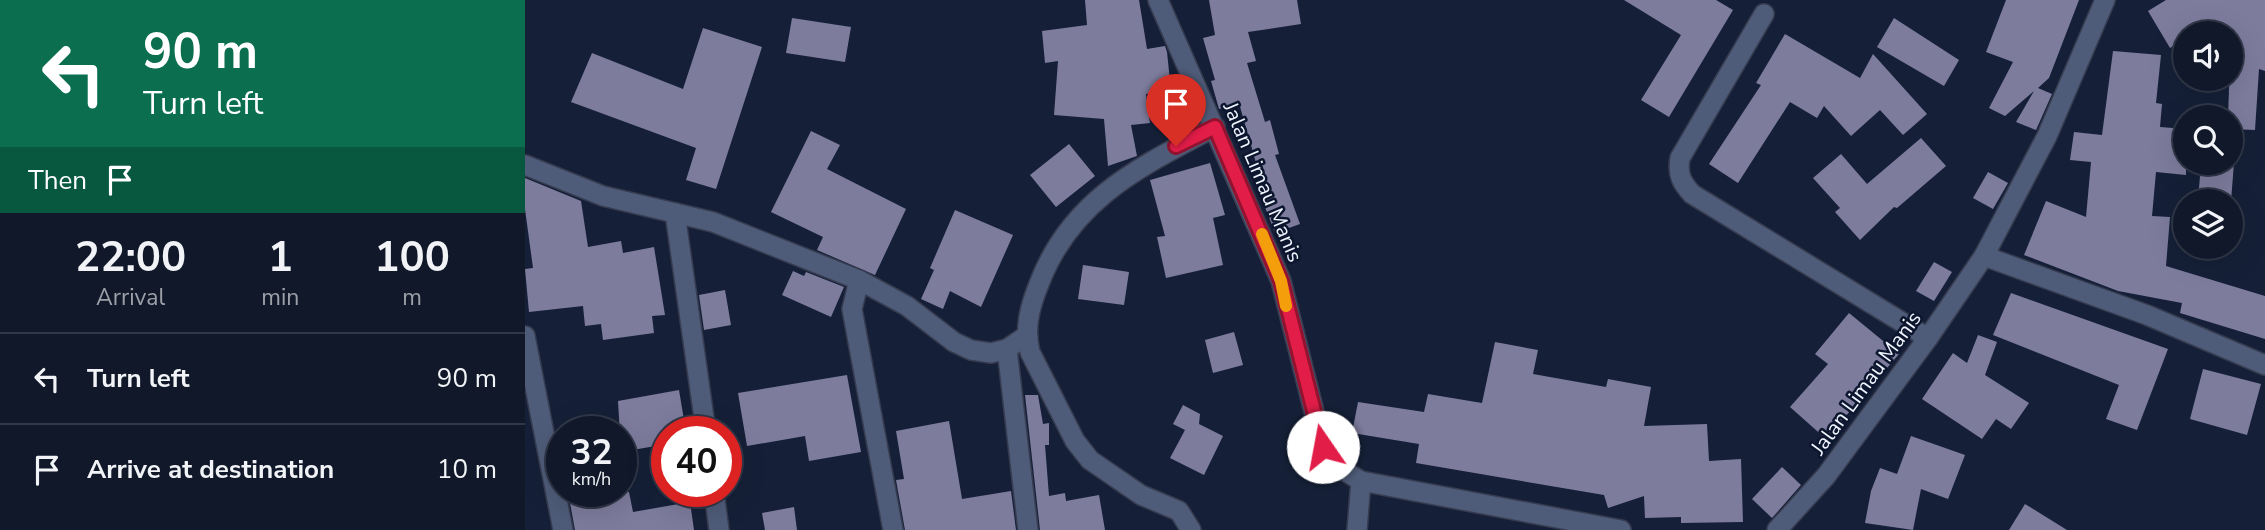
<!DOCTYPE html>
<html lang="en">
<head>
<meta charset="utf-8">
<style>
  :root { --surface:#10182a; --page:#192132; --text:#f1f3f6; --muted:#9ca0a8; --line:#303747 }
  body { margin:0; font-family:"Nunito Sans",sans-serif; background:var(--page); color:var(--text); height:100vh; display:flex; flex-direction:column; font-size:26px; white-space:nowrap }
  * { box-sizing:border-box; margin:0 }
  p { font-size:23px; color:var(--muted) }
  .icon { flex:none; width:38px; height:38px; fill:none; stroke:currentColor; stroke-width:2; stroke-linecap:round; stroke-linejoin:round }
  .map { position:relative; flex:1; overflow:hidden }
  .panel { display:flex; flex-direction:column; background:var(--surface); width:525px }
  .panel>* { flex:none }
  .top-card { background:#0b6e4f; color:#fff; overflow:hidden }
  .tools { position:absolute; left:1648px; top:21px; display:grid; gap:14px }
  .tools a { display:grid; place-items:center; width:70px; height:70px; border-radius:50%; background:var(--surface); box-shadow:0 7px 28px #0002,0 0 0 2px var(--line); font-size:35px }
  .speed { position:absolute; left:21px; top:416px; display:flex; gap:14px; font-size:35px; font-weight:700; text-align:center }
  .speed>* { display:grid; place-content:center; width:91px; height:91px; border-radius:50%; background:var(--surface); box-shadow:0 7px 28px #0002,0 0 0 2px var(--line); line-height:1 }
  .speed small { font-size:18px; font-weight:400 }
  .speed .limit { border:10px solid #d22; background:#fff; color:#111 }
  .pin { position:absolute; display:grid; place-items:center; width:60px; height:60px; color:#fff; margin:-72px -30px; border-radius:50% 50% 50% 0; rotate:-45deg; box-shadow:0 0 7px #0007 }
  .pin .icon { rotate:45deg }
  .me { position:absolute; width:77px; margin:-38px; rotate:348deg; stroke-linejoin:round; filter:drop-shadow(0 0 5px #0008) }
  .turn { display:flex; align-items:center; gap:24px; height:147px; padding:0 28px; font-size:32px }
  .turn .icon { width:91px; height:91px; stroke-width:2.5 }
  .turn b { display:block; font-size:49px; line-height:60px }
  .then { display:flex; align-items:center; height:66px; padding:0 28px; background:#0003; gap:14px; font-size:26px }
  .eta { display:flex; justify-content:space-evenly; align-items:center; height:119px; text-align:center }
  .eta b { font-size:42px; font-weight:700; line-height:49px }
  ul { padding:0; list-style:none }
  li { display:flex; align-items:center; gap:21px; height:91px; padding:0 28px; border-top:2px solid var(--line) }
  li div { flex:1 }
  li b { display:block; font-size:26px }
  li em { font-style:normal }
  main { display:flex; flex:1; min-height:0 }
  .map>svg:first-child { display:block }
</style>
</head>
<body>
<main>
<section class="panel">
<div class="top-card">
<div class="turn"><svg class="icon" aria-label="left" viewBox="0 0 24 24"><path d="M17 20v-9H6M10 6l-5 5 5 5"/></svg><div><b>90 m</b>Turn left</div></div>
<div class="then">Then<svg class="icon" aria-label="arrive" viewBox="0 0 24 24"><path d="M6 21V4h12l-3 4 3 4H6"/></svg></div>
</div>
<div class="eta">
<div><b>22:00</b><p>Arrival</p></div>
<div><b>1</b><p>min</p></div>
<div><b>100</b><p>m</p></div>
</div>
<ul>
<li><svg class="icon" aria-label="left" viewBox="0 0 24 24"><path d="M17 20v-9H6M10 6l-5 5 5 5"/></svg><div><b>Turn left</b></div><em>90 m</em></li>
<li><svg class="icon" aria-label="arrive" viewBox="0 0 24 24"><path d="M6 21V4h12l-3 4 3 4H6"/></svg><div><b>Arrive at destination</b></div><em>10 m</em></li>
</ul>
</section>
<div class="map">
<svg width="1740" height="530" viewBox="0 0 1740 530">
  <rect width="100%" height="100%" fill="#152038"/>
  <!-- building -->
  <g fill="#7e7c9d">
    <polygon points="560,0 614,0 622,49 640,46 642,52 646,91 621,94 625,123 606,125 612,156 583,166 579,119 529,115 533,61 520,63 517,31 562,25"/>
    <polygon points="684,0 772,0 776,24 723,32 731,61 722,63 740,122 745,120 754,154 750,155 775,224 750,233 732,186 737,184 714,103 694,109 686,81 690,80 678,38 690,35"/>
    <polygon points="1099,0 1191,0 1208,10 1144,117 1116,100 1156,35"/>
    <polygon points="1481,0 1554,0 1524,78 1513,88 1527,94 1511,130 1491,122 1509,91 1480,116 1464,108 1488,62 1461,52"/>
    <polygon points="1641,0 1740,0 1740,71 1734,69 1730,130 1706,129 1706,117 1703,117 1706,33 1661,33 1661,38 1645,48 1623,11"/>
    <polygon points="267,18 326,27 320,62 261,53"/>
    <polygon points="1369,18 1434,60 1419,86 1352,47"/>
    <polygon points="178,28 237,47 191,189 161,180 171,148 46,102 67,53 158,89"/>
    <polygon points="1260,34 1335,78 1348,54 1402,114 1378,135 1355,110 1326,136 1299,106 1292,118 1265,102 1213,183 1184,164 1236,85 1231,83"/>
    <polygon points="1588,51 1636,55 1631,103 1637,104 1635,127 1661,129 1661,175 1631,172 1627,216 1645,217 1641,266 1740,296 1740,339 1655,313 1657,303 1593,291 1499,255 1521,201 1561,217 1566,162 1545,160 1549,132 1577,135"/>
    <polygon points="286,131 315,145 302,169 381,209 350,275 292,250 298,237 246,212"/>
    <polygon points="1396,138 1421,166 1372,208 1369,207 1335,240 1310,212 1315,208 1288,178 1316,154 1342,184"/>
    <polygon points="544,144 570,176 531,207 505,175"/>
    <polygon points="685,163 700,215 688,218 698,265 641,278 632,237 640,236 625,180"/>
    <polygon points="1676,163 1709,163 1706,201 1673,201"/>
    <polygon points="1463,172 1483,183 1468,209 1448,198"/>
    <polygon points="0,178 56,201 63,247 96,241 98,253 129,247 140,315 127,316 129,333 78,340 76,324 60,326 58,306 4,312 0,269 8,268 0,209"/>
    <polygon points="430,210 488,235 456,307 425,291 418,309 396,299 409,270 405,268"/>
    <polygon points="1409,262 1427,272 1409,301 1391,291"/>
    <polygon points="558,265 604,272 599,305 553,299"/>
    <polygon points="268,271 279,276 281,272 319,287 306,317 257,295"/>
    <polygon points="200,290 206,325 179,330 174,295"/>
    <polygon points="1486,293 1643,349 1612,430 1581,419 1594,385 1468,335"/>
    <polygon points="1324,313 1374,354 1301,439 1265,407 1303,364 1290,354"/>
    <polygon points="709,332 718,365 688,373 680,340"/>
    <polygon points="1453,335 1472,342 1460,375 1504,403 1486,429 1471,419 1457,439 1397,399 1428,353 1442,363"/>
    <polygon points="970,342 1013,350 1008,374 1081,387 1083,379 1126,387 1119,426 1182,424 1184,461 1216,459 1218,522 1156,523 1156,517 1120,518 1119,496 1083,508 1079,495 891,463 894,444 827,433 833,402 899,412 903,394 957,403"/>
    <polygon points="1678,369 1736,384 1722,435 1665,419"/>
    <polygon points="322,375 336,452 284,461 280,436 222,446 213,393"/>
    <polygon points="154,390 161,432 142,432 142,444 96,452 93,401"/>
    <polygon points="500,395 513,395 518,424 524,423 524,445 520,445 524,496 540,493 541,501 574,495 580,530 515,530"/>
    <polygon points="658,405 675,414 674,424 698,436 679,475 645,458 660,430 648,424"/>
    <polygon points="424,421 437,499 486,491 491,530 380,530 371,480 379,479 371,431"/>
    <polygon points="1386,436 1440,455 1423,499 1396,489 1388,530 1340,523 1346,491 1355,468 1372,474"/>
    <polygon points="1257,467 1276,485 1247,518 1227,499"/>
    <polygon points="43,492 104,492 108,512 165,502 169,530 50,530"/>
    <polygon points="1500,504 1542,530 1484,530"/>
    <polygon points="269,507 272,530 240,530 237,513"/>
  </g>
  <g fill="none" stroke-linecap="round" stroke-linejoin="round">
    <defs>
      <g id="minor">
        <path d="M 1239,14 L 1155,158 C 1152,175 1157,183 1167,194 L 1403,338"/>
        <polyline points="0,165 78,196 188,222 334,280 382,306 429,342 446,350 466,353 482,349 501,336"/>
        <polyline points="150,213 181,432"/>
        <polyline points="1459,256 1622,315 1740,365"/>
        <polyline points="334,280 327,309 368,530"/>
        <polyline points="0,336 38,530"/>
        <polyline points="482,349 503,530"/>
        <polyline points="189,492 194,530"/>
        <path d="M 666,530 L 654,511 L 616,495 L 565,460 L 550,441 L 505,352 C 499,328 505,306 514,284 C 546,199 615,167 690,127"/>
        <polyline points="832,530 836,481"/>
      </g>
      <g id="tertiary">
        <polyline points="633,0 756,281 798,447 810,465 836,481 1096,530"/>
        <polyline points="1252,530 1301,476 1403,338 1459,256 1522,136 1580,0"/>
      </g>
    </defs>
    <!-- minor casing -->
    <use href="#minor" stroke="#373c50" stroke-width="22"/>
    <!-- tertiary casing -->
    <use href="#tertiary" stroke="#373c50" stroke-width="22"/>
    <!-- minor -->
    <use href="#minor" stroke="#4f5c79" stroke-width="19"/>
    <!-- tertiary -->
    <use href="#tertiary" stroke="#4f5c79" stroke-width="19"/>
  </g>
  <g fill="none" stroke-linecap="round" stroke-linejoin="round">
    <defs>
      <polyline id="route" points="651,146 690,127 756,281 798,447"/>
    </defs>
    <!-- route casing -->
    <use href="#route" stroke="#92132f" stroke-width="18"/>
    <!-- route -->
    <use href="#route" stroke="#e11d48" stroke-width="12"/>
    <!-- slow -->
    <polyline stroke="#f59e0b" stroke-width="12" points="737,234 756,281 761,306"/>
  </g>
  <g text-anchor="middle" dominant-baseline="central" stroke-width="5" stroke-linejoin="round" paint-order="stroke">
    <!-- street labels -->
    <g font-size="21" fill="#f0f5ff" stroke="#0c162e">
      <text transform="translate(738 182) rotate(67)">Jalan Limau Manis</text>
      <text transform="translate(1341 383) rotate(-54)">Jalan Limau Manis</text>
    </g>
  </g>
</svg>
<div class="tools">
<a><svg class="icon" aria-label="sound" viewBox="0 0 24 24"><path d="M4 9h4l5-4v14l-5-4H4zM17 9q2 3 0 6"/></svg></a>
<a><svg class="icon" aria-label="search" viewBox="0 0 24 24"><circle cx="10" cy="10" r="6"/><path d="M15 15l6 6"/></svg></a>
<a><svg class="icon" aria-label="layers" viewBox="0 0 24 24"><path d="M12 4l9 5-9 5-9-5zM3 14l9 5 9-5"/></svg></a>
</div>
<div class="speed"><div>32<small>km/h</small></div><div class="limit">40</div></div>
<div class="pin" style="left:651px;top:146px;background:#d93025"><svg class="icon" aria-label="arrive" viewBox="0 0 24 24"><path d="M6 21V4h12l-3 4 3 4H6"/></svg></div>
<svg class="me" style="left:798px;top:447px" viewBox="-20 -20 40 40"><circle r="19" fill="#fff"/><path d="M0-13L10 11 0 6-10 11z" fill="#e11d48"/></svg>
</div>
</main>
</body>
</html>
